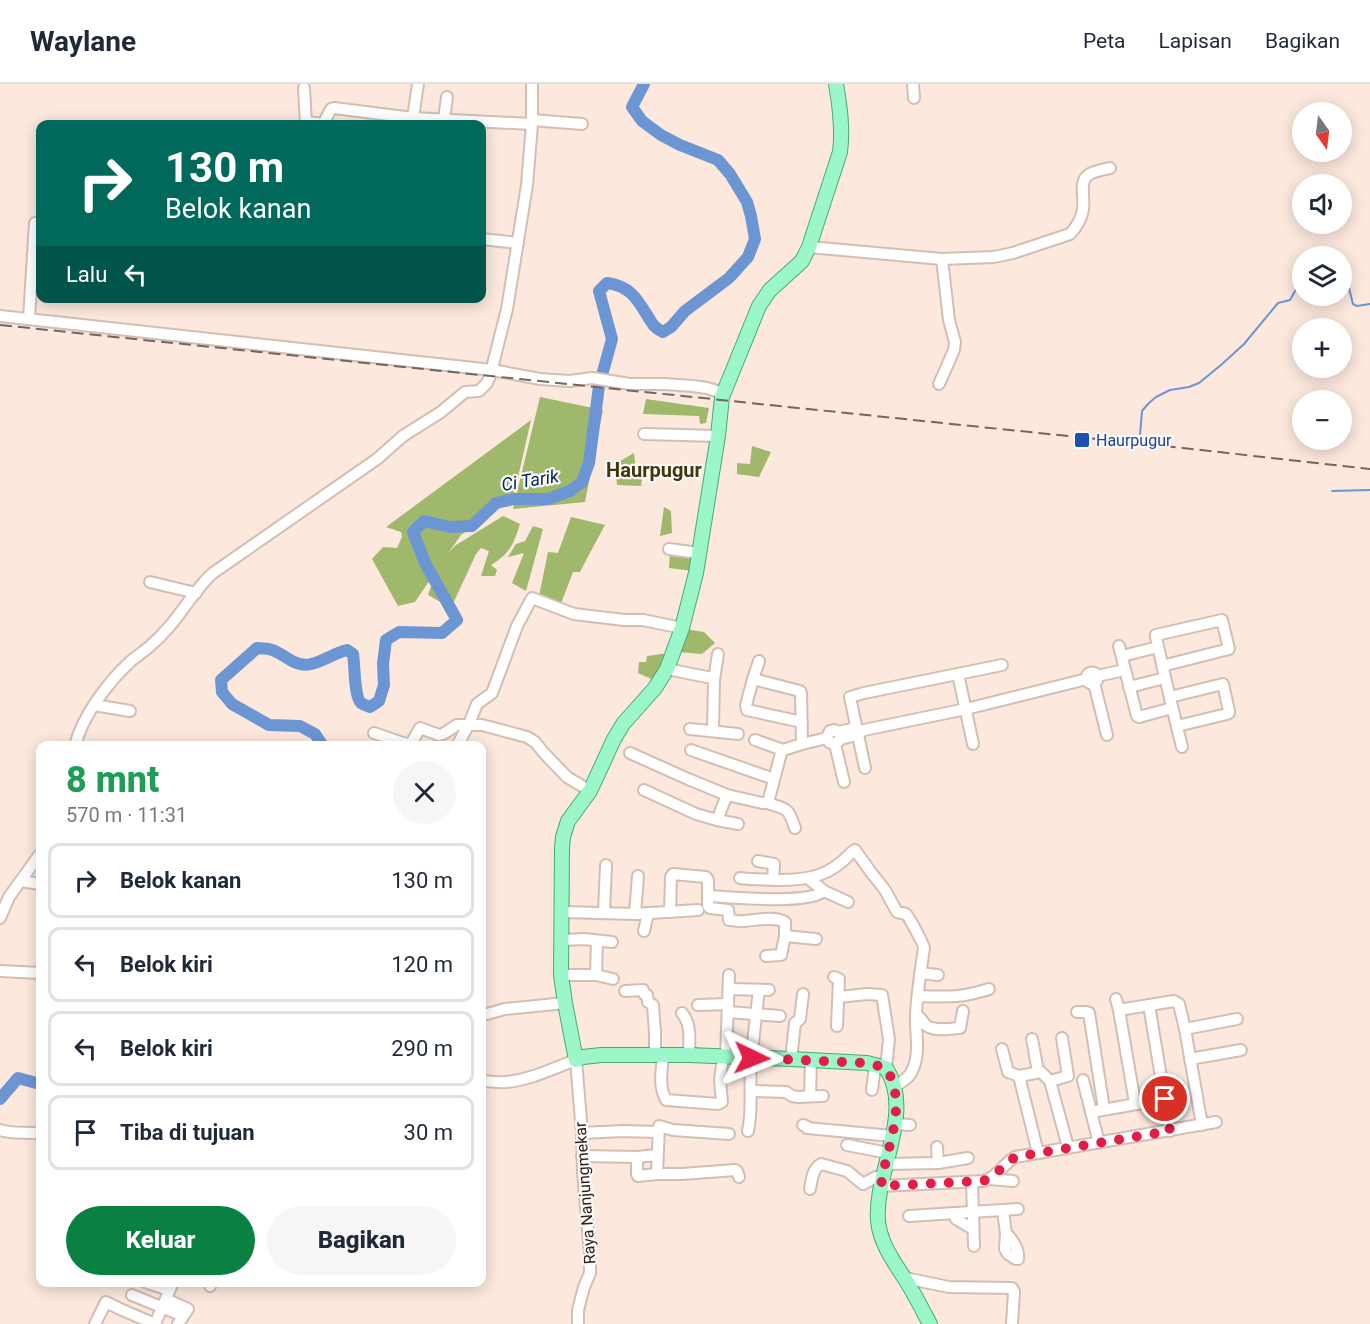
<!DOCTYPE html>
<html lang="id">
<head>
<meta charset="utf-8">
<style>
  :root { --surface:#fff; --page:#f6f6f7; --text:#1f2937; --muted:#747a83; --line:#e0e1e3; --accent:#0b8043 }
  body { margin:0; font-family:Roboto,sans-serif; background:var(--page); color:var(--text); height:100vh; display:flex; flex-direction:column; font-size:22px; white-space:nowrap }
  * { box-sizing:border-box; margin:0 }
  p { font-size:20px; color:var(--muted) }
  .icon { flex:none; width:33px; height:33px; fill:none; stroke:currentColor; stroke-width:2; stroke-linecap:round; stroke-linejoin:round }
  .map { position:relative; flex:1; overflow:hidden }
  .drawer { position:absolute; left:36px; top:657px; width:450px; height:546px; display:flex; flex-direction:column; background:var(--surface); border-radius:12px; box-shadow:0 3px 15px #0003 }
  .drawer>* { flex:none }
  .guide { position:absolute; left:36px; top:36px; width:450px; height:183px; border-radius:12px; box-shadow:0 3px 15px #0003; background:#00695c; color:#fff; overflow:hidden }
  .needle { width:39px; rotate:166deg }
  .controls { position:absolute; left:1292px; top:18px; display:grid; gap:12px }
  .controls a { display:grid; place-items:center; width:60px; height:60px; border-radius:50%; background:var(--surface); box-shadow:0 3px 15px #0003; font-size:30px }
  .pin { position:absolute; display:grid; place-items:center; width:51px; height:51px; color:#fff; margin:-26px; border:3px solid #fff; border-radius:50%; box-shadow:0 2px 6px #0007 }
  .me { position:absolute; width:66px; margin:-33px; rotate:92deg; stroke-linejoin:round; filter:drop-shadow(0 0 4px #0008) }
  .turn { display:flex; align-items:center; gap:21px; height:126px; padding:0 30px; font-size:27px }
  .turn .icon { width:78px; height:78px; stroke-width:2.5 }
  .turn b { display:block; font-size:42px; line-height:51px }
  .then { display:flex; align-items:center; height:57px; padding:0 30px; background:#0003; gap:12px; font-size:22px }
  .round { display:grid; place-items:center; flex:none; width:63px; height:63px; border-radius:32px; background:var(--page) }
  .overview { display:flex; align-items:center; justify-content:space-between; height:102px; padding:0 30px }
  h1 { font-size:36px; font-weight:800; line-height:45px; color:#1e9e55 }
  .button { display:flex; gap:12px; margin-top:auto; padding:12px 30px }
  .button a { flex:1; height:69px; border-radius:36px; background:var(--accent); color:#fff; font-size:24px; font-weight:800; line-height:69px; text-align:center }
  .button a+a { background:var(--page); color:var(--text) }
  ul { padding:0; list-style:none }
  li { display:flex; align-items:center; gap:18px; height:75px; margin:0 12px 9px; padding:0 18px; border:3px solid var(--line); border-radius:12px }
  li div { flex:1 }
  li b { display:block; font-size:22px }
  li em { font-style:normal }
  header { display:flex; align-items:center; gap:36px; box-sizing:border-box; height:84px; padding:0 30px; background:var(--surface); border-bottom:2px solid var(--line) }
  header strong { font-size:28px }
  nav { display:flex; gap:33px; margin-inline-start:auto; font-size:21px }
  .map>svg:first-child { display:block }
</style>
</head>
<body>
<header>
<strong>Waylane</strong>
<nav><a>Peta</a><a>Lapisan</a><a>Bagikan</a></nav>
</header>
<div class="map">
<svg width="1370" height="1240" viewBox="0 0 1370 1240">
  <rect width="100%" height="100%" fill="#fce8dd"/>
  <!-- forest -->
  <g fill="#9fb86c">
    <polygon points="540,313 603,326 585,418 513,425"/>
    <polygon points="646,315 709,324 706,339 700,340 699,332 643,330"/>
    <path d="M 531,336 L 514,411 L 461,451 L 449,468 L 456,461 L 503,432 L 520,440 C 514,459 510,470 491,481 L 497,486 L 495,492 L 481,492 L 489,467 L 481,464 L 476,470 L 451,524 L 428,511 L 436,487 L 415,518 L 398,522 L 372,475 L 383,463 L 397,464 L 402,453 L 401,448 L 386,443 Z"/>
    <polygon points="752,362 771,368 759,393 737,390 737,379 750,380"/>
    <polygon points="634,369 636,387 643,388 641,402 617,401 615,380"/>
    <polygon points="664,423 671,427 672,449 660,452"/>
    <polygon points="571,433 605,441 592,465 580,488 573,488 560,522 539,512 548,468 558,469"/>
    <polygon points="533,442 543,445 526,507 512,499 524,469 508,473 516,460 525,457"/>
    <polygon points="670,467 695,470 693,487 669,484"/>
    <polygon points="685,545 704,548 715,559 702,570 678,568"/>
    <polygon points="669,569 656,597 638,589 639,578 646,578 647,572"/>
  </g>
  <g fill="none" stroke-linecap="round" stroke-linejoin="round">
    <!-- stream -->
    <g stroke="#6c95d4" stroke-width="2">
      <polyline points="1341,201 1346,202 1349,204 1353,220 1357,222 1370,220"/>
      <polyline points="1140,351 1142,327 1148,320 1156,313 1170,306 1189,303 1199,299 1221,281 1244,260 1278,219 1290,216 1295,207 1302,200"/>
      <polyline points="1332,407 1370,406"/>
    </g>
    <!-- river -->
    <g stroke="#6c95d4" stroke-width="12">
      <path d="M 323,662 L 315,650 L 300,642 L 269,641 L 232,620 L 222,608 L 221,596 L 257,564 C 262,565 268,564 272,566 C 285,570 295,584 311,580 C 322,578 334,569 347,566 L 353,570 C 355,582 354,612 361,619 C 364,621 367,622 370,623 L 379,617 L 384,601 L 383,580 L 386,556 L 399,548 L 442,549 L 457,536 L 425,479 L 413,448 L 424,437 L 450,443 L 472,442 L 496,419 L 514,415 L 548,415 L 570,407 L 582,398 L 589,379 L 599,302 L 612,255 L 599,207 L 607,199 C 629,202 636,213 647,231 C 652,239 654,244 663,248 L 671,243 L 685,227 L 729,194 L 748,173 L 755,155 L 751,132 L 747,118 L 730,90 L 718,76 L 680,61 L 661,51 L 642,37 L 632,23 L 644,0"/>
      <polyline points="0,1015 18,994 40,1000"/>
    </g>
    <defs>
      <g id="minor">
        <polyline points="913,0 914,14"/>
        <polyline points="304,4 306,40"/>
        <polyline points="444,36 447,13"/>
        <polyline points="532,36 582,40"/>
        <polyline points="306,38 323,40 331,25 334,24 413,34 532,40"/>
        <polyline points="412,40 418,0"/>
        <polyline points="482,155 518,159"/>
        <path d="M 809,163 L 942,175 L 994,173 L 1013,169 L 1070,150 C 1076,144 1082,134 1083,125 C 1085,115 1079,99 1087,92 C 1092,87 1103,86 1110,84"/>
        <polyline points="0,232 492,286 540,295 570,297 592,294 630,300 664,300 693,302 707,304 723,309"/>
        <polyline points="29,235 35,139"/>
        <polyline points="939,300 954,266 955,258 949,236 942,175"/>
        <polyline points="644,350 718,352"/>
        <polyline points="669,465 699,469"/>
        <polyline points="150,498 196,509"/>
        <polyline points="1119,562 1137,632 1139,633 1172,624"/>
        <polyline points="1122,572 1158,563"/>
        <path d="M 1162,582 L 1229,565 L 1222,536 L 1156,551 L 1156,553 C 1164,590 1173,627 1182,663"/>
        <polyline points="667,585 712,594 714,596 713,646"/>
        <circle cx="1092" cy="594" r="5.5"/>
        <polyline points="958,590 973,660"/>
        <polyline points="1097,592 1125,586"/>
        <polyline points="753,595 759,577"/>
        <polyline points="714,596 718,570"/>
        <polyline points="1094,599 1107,651"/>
        <polyline points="1129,603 1165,594"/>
        <polyline points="1170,613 1223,600 1229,627 1229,629 1227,630 1177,642"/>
        <polyline points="94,621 130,627"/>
        <polyline points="690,645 738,650"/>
        <polyline points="838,648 841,651 839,657 833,660 829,658 827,653 830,647 834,646 838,648 852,645"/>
        <polyline points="374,649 403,659 408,660 412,658 420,644 439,651 443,650 457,641 482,641 527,653 535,658 543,668 567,693 590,707"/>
        <polyline points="840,655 857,651 864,646 966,625 1087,595"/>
        <polyline points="755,656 783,666"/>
        <polyline points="802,660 827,654"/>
        <polyline points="835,660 844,698"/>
        <path d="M 75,662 C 82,632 109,597 131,577 C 137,572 143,568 149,563 C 156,557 163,550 169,543 C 184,526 196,504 213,489 L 377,375 L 403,352 L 441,328 L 465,308 L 479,307 L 487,299 L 490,292 L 507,225 L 527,101 L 532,40 L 532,0"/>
        <polyline points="457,662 469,640 477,620 492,609 517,542 532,514 574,530 624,536 643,536 682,544"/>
        <polyline points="691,666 774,695"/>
        <polyline points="630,669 688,695 727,711 762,719 767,719 769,715 781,669 783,666 802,660 801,609 800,607 753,595 746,621 747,626 802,638"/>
        <polyline points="865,684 850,613 864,609 1002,581"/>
        <polyline points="644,706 696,730 717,736"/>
        <polyline points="727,711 717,736 738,740"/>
        <path d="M 767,719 C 787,725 788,723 795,744"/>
        <polyline points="758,777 774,780 773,796"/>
        <path d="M 740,794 C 753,796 766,795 779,796 C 810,796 830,792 852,768 L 855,766 L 870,787 L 885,806 L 897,828 C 900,829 903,829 906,830 C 908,831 924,861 924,864 C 921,885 917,909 916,930 C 915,949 921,969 912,987 C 909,994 902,998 895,1002"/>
        <polyline points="809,795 824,807 848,818"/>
        <polyline points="21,797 40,800"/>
        <path d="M 708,812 C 732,813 807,821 824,807"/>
        <polyline points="562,828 635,830 698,826"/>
        <polyline points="604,828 606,781"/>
        <path d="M 670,828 L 671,793 L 673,790 L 706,793 L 708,796 L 708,822 L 710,824 L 728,826 L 729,836 C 734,836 740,838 744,837 C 756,836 775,832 785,838 L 785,852 L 781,871 L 766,872"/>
        <polyline points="635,830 638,792"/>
        <polyline points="0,834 9,813 40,770"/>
        <polyline points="644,847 648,829"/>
        <polyline points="785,852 816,855"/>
        <polyline points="562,856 584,855 612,858"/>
        <polyline points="0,887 40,889"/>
        <polyline points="920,889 938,891"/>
        <polyline points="561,891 596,891 613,895"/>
        <polyline points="596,891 597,857"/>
        <polyline points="834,893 839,895 837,942"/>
        <polyline points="729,905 769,906"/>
        <polyline points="625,907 643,906 644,910 647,911 648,918 653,921 655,948 655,971"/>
        <path d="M 918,912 C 947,913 961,914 989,905"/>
        <polyline points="839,913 867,910 882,911 889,955 886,984"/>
        <polyline points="1116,915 1119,926 1135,1019"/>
        <polyline points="698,921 728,920"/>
        <polyline points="1149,921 1170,1047"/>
        <polyline points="1119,926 1174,917 1179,920 1185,945 1202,1041"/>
        <polyline points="728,928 780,932"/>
        <polyline points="1077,928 1086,928 1089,929 1104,1025"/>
        <path d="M 682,929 C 692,941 689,957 689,971"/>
        <polyline points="487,930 505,925 565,919"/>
        <path d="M 916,931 C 923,934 921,938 927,942 C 935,947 949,945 958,944 L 960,944 L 963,927"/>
        <polyline points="1185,945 1237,935"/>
        <polyline points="1032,955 1038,987"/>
        <polyline points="1002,965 1008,988 1019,992 1038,1069"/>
        <path d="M 663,971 C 662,987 658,1001 666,1016 L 718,1020 L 722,1018 L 720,997 L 723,973"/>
        <polyline points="726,973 729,891"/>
        <polyline points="791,975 795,939 800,935 803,910"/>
        <polyline points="1190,975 1241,966"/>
        <polyline points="1019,992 1041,988 1050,997 1068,992 1062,954"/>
        <polyline points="1083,996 1099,1059"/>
        <path d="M 482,997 C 490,997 498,999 506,998 C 531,996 553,984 576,976 L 582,1049 L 583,1088 L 590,1170 L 590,1189 L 584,1203 L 578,1226 L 578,1240"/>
        <polyline points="1050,997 1068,1063"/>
        <polyline points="872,1006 875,982"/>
        <polyline points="752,1007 786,1008 792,1012 798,1013 823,1012"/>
        <polyline points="810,1012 811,976"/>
        <polyline points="1091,1028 1165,1015"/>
        <polyline points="895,1040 910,1041"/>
        <polyline points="803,1041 806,1042 807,1044 892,1052"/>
        <path d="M 0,1046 C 14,1051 27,1047 40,1050"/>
        <path d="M 748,1047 C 753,1025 749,1003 751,981 C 753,956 756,931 759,906"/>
        <polyline points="582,1049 623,1047 658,1048"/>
        <polyline points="847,1061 888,1069"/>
        <polyline points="937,1063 938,1079"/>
        <polyline points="582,1072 637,1073 657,1071"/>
        <polyline points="637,1073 637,1090 638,1092 657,1090 682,1090 735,1086 737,1087 739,1093"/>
        <polyline points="886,1080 938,1079 968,1074"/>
        <polyline points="657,1090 659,1042 673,1046 729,1050"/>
        <polyline points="989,1095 1013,1097"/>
        <polyline points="972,1098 974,1162"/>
        <path d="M 881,1102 L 983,1097 C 997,1094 1003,1080 1015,1073 L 1216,1038"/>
        <path d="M 810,1105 C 812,1096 812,1085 821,1080 L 847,1087 L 863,1100 L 876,1093 L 882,1094"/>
        <path d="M 1003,1127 L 1006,1149 L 1005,1165 L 1008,1170 L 1016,1175 L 1018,1175 C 1019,1165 1013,1156 1006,1149"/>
        <polyline points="954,1129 956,1135 973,1145"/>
        <polyline points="909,1132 1018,1125"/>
        <polyline points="905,1194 949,1203 1012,1204 1014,1208 1012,1240"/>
        <polyline points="145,1198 169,1206"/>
        <polyline points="210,1202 212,1198"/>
        <polyline points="132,1211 183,1232"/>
        <polyline points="166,1215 188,1225 178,1240"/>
        <polyline points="95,1240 106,1218 120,1225 155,1240"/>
        <polyline points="155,1240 173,1198"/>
      </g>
      <path id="major" d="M 836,0 C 840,23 843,45 840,68 L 809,163 L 802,177 L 770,206 L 759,222 L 722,313 L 718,352 L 696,489 L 682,544 L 667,585 L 655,604 L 623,640 L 614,655 L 590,707 L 568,737 L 563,753 L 562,764 L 561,891 L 565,919 L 576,976 L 583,973 L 601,971 L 689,971 L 791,975 L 867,979 L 886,984 C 915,1029 874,1088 878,1137 C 880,1159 894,1178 905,1195 C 914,1209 922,1225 930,1240"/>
    </defs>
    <!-- minor casing -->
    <use href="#minor" stroke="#d2bfb4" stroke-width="14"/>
    <!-- major casing -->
    <use href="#major" stroke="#48a976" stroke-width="16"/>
    <!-- minor -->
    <use href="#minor" stroke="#fff" stroke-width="10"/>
    <!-- major -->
    <use href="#major" stroke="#9bf7ca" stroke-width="14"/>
    <!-- rail -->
    <polyline stroke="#726660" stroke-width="2" stroke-dasharray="12 6" stroke-linecap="butt" points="0,241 1183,364 1370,385"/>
  </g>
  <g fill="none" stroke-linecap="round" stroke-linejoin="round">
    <!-- route -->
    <path stroke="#e11d48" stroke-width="10" stroke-dasharray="0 18" d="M 752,974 L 867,979 L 886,984 C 909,1021 886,1063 881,1102 L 983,1097 L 988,1095 L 994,1091 L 1015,1073 L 1170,1047 L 1165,1015"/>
  </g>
  <!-- markers -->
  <rect fill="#1a4fb4" stroke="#fdf9f7" stroke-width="2" x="1074" y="348" width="16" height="16" rx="3"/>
  <g text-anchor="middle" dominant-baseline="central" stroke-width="4.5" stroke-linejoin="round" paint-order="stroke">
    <!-- transit labels -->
    <g font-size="16" fill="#164399" stroke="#fdf9f7" text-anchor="start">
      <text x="1096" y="356">Haurpugur</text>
    </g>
    <!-- street labels -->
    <g font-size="16" fill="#29221e" stroke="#fdf9f7">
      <text transform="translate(585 1109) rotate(-94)">Raya Nanjungmekar</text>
    </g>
    <!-- water labels -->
    <g font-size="18" font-style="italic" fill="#022960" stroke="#fdf9f7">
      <text transform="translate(530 396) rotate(-9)">Ci Tarik</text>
    </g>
    <!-- quarter labels -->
    <g font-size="20" font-weight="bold" fill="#40360c" stroke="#fdf9f7">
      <text x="654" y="386">Haurpugur</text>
    </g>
  </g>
</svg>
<div class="controls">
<a><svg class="needle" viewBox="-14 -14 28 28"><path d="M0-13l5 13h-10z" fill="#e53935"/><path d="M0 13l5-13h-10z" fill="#747a83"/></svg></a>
<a><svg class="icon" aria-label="sound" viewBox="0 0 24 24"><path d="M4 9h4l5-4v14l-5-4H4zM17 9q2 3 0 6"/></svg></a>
<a><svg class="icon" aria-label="layers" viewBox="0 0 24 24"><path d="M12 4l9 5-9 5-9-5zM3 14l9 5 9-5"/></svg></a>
<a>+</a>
<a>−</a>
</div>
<div class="pin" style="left:1165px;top:1015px;background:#d93025"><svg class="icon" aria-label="arrive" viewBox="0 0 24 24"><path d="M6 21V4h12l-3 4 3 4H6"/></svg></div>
<svg class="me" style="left:752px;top:974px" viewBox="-20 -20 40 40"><path d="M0-17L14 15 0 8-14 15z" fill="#e11d48" stroke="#fff" stroke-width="4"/></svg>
<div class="guide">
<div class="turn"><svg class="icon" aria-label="right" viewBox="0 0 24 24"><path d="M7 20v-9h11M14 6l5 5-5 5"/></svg><div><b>130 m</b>Belok kanan</div></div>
<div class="then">Lalu<svg class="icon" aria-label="left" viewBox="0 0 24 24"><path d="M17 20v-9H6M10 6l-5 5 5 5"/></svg></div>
</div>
<section class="drawer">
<div class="overview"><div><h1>8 mnt</h1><p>570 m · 11:31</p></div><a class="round"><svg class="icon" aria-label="close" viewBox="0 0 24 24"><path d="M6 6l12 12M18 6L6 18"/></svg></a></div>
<ul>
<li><svg class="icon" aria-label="right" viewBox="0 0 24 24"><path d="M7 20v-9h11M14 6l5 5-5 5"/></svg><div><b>Belok kanan</b></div><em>130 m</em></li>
<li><svg class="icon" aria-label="left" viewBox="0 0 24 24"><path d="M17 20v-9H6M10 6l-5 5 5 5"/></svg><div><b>Belok kiri</b></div><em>120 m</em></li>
<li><svg class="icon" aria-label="left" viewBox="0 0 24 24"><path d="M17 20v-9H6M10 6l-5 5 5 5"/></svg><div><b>Belok kiri</b></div><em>290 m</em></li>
<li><svg class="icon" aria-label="arrive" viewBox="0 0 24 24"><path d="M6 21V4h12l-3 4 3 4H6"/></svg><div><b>Tiba di tujuan</b></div><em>30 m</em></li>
</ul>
<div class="button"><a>Keluar</a><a>Bagikan</a></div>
</section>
</div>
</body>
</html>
